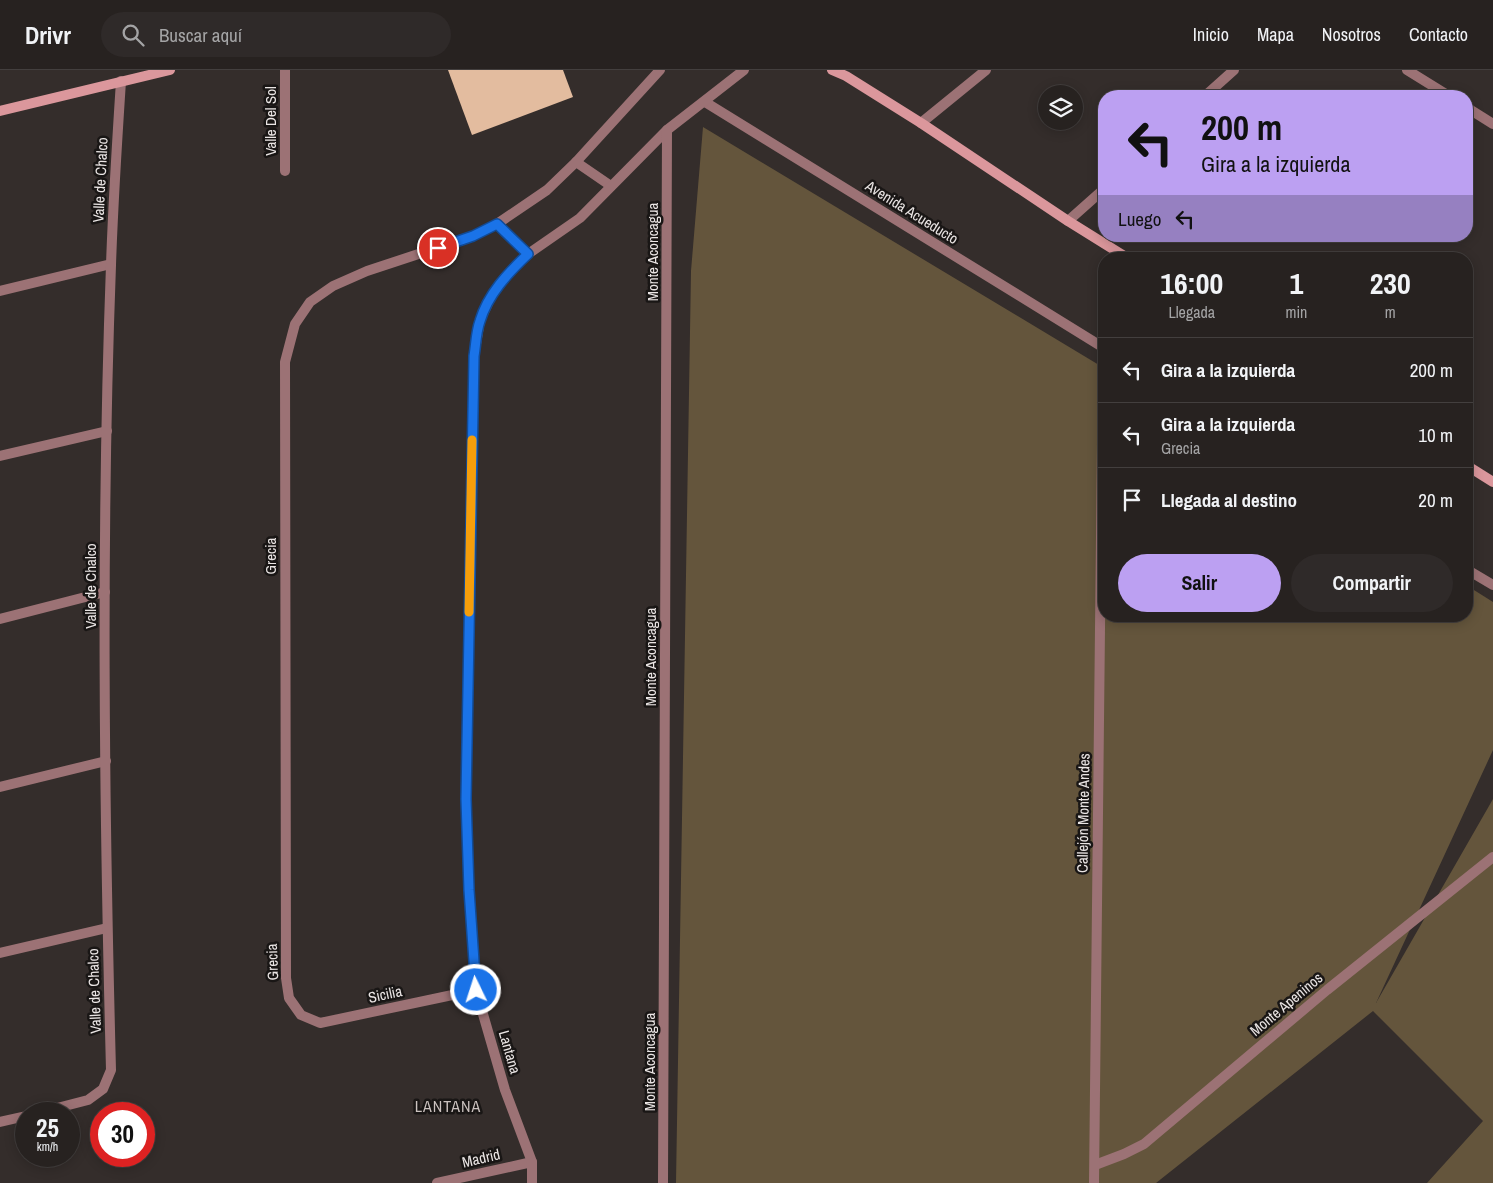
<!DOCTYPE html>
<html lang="es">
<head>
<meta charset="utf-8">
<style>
  :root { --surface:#272220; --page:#2f2a29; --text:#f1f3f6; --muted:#a4a4a5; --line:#433f3e; --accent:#bca0f2 }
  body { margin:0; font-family:"Archivo Narrow",sans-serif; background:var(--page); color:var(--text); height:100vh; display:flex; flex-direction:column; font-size:19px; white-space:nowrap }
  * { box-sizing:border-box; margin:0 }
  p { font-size:16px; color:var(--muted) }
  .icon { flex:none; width:28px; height:28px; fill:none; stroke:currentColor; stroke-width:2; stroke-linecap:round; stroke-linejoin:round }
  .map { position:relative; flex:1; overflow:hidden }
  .side { position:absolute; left:1098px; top:182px; width:375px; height:370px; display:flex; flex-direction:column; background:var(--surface); border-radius:20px; box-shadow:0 2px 12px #0003,0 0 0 1px var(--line) }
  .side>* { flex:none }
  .banner { position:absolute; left:1098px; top:20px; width:375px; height:152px; border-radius:20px; box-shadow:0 2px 12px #0003,0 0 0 1px var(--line); background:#bca0f2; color:#111; overflow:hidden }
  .controls { position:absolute; left:1038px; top:15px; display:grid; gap:10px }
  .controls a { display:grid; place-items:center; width:45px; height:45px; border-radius:50%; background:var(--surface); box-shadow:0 2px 12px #0003,0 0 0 1px var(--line); font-size:25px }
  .speed { position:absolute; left:15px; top:1032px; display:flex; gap:10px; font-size:25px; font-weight:700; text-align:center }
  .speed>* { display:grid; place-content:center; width:65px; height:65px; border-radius:50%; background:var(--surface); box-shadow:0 2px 12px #0003,0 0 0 1px var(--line); line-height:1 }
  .speed small { font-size:12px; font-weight:400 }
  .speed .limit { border:8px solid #d22; background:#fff; color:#111 }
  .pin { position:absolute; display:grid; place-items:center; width:42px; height:42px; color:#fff; margin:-21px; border:2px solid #fff; border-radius:50%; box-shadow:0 1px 5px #0007 }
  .me { position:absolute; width:55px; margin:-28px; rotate:356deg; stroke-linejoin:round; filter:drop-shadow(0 0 4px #0008) }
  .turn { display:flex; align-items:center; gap:18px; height:105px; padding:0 20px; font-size:22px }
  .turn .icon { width:65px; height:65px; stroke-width:2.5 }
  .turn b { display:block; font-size:35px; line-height:42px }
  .then { display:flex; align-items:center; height:48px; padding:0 20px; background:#0003; gap:10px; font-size:19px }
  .eta { display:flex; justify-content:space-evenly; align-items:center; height:85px; text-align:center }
  .eta b { font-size:30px; font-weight:700; line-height:35px }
  .action { display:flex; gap:10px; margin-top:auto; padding:10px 20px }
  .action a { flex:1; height:58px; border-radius:30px; background:var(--accent); color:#111; font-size:20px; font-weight:700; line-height:58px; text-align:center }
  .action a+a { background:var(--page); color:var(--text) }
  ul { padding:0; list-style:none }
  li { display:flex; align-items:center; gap:15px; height:65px; padding:0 20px; border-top:1px solid var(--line) }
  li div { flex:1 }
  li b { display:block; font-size:19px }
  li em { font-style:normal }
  header { display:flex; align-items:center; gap:30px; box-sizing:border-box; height:70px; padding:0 25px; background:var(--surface); border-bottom:1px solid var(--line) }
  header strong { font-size:24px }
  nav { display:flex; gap:28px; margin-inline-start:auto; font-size:18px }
  .search { width:350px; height:45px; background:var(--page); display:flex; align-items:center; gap:12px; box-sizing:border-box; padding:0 18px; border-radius:28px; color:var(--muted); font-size:19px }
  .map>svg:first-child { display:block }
</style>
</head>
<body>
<header>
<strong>Drivr</strong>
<div class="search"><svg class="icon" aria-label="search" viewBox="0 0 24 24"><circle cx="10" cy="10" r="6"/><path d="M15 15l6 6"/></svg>Buscar aquí</div>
<nav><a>Inicio</a><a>Mapa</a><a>Nosotros</a><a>Contacto</a></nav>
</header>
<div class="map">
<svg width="1493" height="1113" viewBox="0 0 1493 1113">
  <rect width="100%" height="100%" fill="#342d2b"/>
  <!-- green -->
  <polygon fill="#64553c" points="703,57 1104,298 1104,546 1466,546 1466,515 1493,532 1493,680 1376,933 1493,729 1493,1113 1427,1113 1483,1051 1373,941 1156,1113 676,1113 691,201"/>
  <!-- building -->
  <polygon fill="#e3bc9f" points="448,0 563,0 573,27 472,65"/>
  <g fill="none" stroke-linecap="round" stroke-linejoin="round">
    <!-- street -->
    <g stroke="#9c7275" stroke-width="10">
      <polyline points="1407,0 1449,26"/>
      <polyline points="1205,26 1234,0"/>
      <polyline points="705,32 1104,278"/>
      <polyline points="1466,37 1493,54"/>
      <polyline points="921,53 986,0"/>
      <polyline points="576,92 611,116"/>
      <polyline points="285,101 285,0"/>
      <polyline points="1068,151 1104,119"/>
      <polyline points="497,154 528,184"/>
      <polyline points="0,221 111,194"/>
      <polyline points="0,386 107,361"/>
      <polyline points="1466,499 1493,515"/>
      <polyline points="0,549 105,522"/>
      <polyline points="0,717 106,691"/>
      <polyline points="0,883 107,858"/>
      <polyline points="476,920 320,953 301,945 289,928 286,908 285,292 295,254 310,232 333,216 367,201 473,166 497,154 547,120 576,92 660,0"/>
      <path d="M 34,1044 L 88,1030 L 103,1019 L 111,1000 C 104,732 101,463 111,195 C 113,133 117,72 121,11"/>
      <polyline points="0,1052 26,1046"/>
      <polyline points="1095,1095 1124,1084 1144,1074 1327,920 1493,787"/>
      <polyline points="437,1113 532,1092"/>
      <polyline points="532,1113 532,1092 505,1020 476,920 469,820 466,729 474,286 480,250 492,225 505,207 528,184 580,148 667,60 744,0"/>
      <polyline points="663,1113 667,60"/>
      <polyline points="1094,1113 1102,374"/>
    </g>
    <!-- secondary -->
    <g stroke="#db979c" stroke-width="10">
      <polyline points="832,0 846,6 921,53 1068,151 1129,189"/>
      <polyline points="0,41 170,0"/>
      <polyline points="1466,395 1493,412"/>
    </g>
  </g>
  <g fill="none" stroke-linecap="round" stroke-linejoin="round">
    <defs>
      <path id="route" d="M 438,178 L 473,166 L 497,154 L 528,184 C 508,203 488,224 480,251 C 476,262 476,274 474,286 L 466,729 L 469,820 L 476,920"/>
    </defs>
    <!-- route casing -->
    <use href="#route" stroke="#114b97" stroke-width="12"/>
    <!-- route -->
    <use href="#route" stroke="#1a73e8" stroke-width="9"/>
    <!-- slow -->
    <polyline stroke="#f59e0b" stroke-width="9" points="469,542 472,370"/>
  </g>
  <g text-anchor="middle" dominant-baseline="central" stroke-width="5" stroke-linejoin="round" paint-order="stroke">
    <!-- street labels -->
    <g font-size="15" fill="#eae5e4" stroke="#191615">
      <text transform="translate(270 51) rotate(-90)">Valle Del Sol</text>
      <text transform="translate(100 110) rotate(-87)">Valle de Chalco</text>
      <text transform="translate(912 142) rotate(32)">Avenida Acueducto</text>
      <text transform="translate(652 182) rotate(-90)">Monte Aconcagua</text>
      <text transform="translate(270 486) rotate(-90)">Grecia</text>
      <text transform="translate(90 516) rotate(-90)">Valle de Chalco</text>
      <text transform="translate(650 587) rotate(-90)">Monte Aconcagua</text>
      <text transform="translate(1083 743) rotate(-89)">Callejón Monte Andes</text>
      <text transform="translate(272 892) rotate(-92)">Grecia</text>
      <text transform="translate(94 921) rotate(-92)">Valle de Chalco</text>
      <text transform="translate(385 924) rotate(-12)">Sicilia</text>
      <text transform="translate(1286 934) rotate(-40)">Monte Apeninos</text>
      <text transform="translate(510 982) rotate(74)">Lantana</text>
      <text transform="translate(649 992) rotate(-90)">Monte Aconcagua</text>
      <text transform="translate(481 1088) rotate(-13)">Madrid</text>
    </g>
    <!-- neighbourhood labels -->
    <g font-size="16" letter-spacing="1" fill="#cbc2bf" stroke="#191615">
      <text x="448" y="1036">LANTANA</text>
    </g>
  </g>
</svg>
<div class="controls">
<a><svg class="icon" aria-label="layers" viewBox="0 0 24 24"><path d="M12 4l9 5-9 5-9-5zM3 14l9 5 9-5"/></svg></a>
</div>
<div class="speed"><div>25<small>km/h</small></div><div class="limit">30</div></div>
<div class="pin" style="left:438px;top:178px;background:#d93025"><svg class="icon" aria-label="arrive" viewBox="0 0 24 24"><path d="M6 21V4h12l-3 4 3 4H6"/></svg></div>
<svg class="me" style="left:476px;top:920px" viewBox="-20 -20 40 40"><circle r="17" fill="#1a73e8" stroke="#fff" stroke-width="3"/><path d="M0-11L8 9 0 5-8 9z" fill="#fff"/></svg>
<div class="banner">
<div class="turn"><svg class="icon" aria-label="left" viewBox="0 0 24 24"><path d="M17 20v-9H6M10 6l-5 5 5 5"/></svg><div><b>200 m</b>Gira a la izquierda</div></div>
<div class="then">Luego<svg class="icon" aria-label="left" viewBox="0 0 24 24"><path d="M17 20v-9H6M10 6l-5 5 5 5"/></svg></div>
</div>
<section class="side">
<div class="eta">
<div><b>16:00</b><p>Llegada</p></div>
<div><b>1</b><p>min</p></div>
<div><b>230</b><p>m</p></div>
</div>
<ul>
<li><svg class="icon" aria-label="left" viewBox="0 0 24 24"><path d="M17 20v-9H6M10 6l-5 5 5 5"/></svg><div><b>Gira a la izquierda</b></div><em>200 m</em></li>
<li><svg class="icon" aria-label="left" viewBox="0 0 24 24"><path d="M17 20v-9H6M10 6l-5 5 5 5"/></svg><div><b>Gira a la izquierda</b><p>Grecia</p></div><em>10 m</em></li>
<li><svg class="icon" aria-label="arrive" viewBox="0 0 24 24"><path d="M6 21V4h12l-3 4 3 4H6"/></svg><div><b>Llegada al destino</b></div><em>20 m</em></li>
</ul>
<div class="action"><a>Salir</a><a>Compartir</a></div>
</section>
</div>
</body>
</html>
